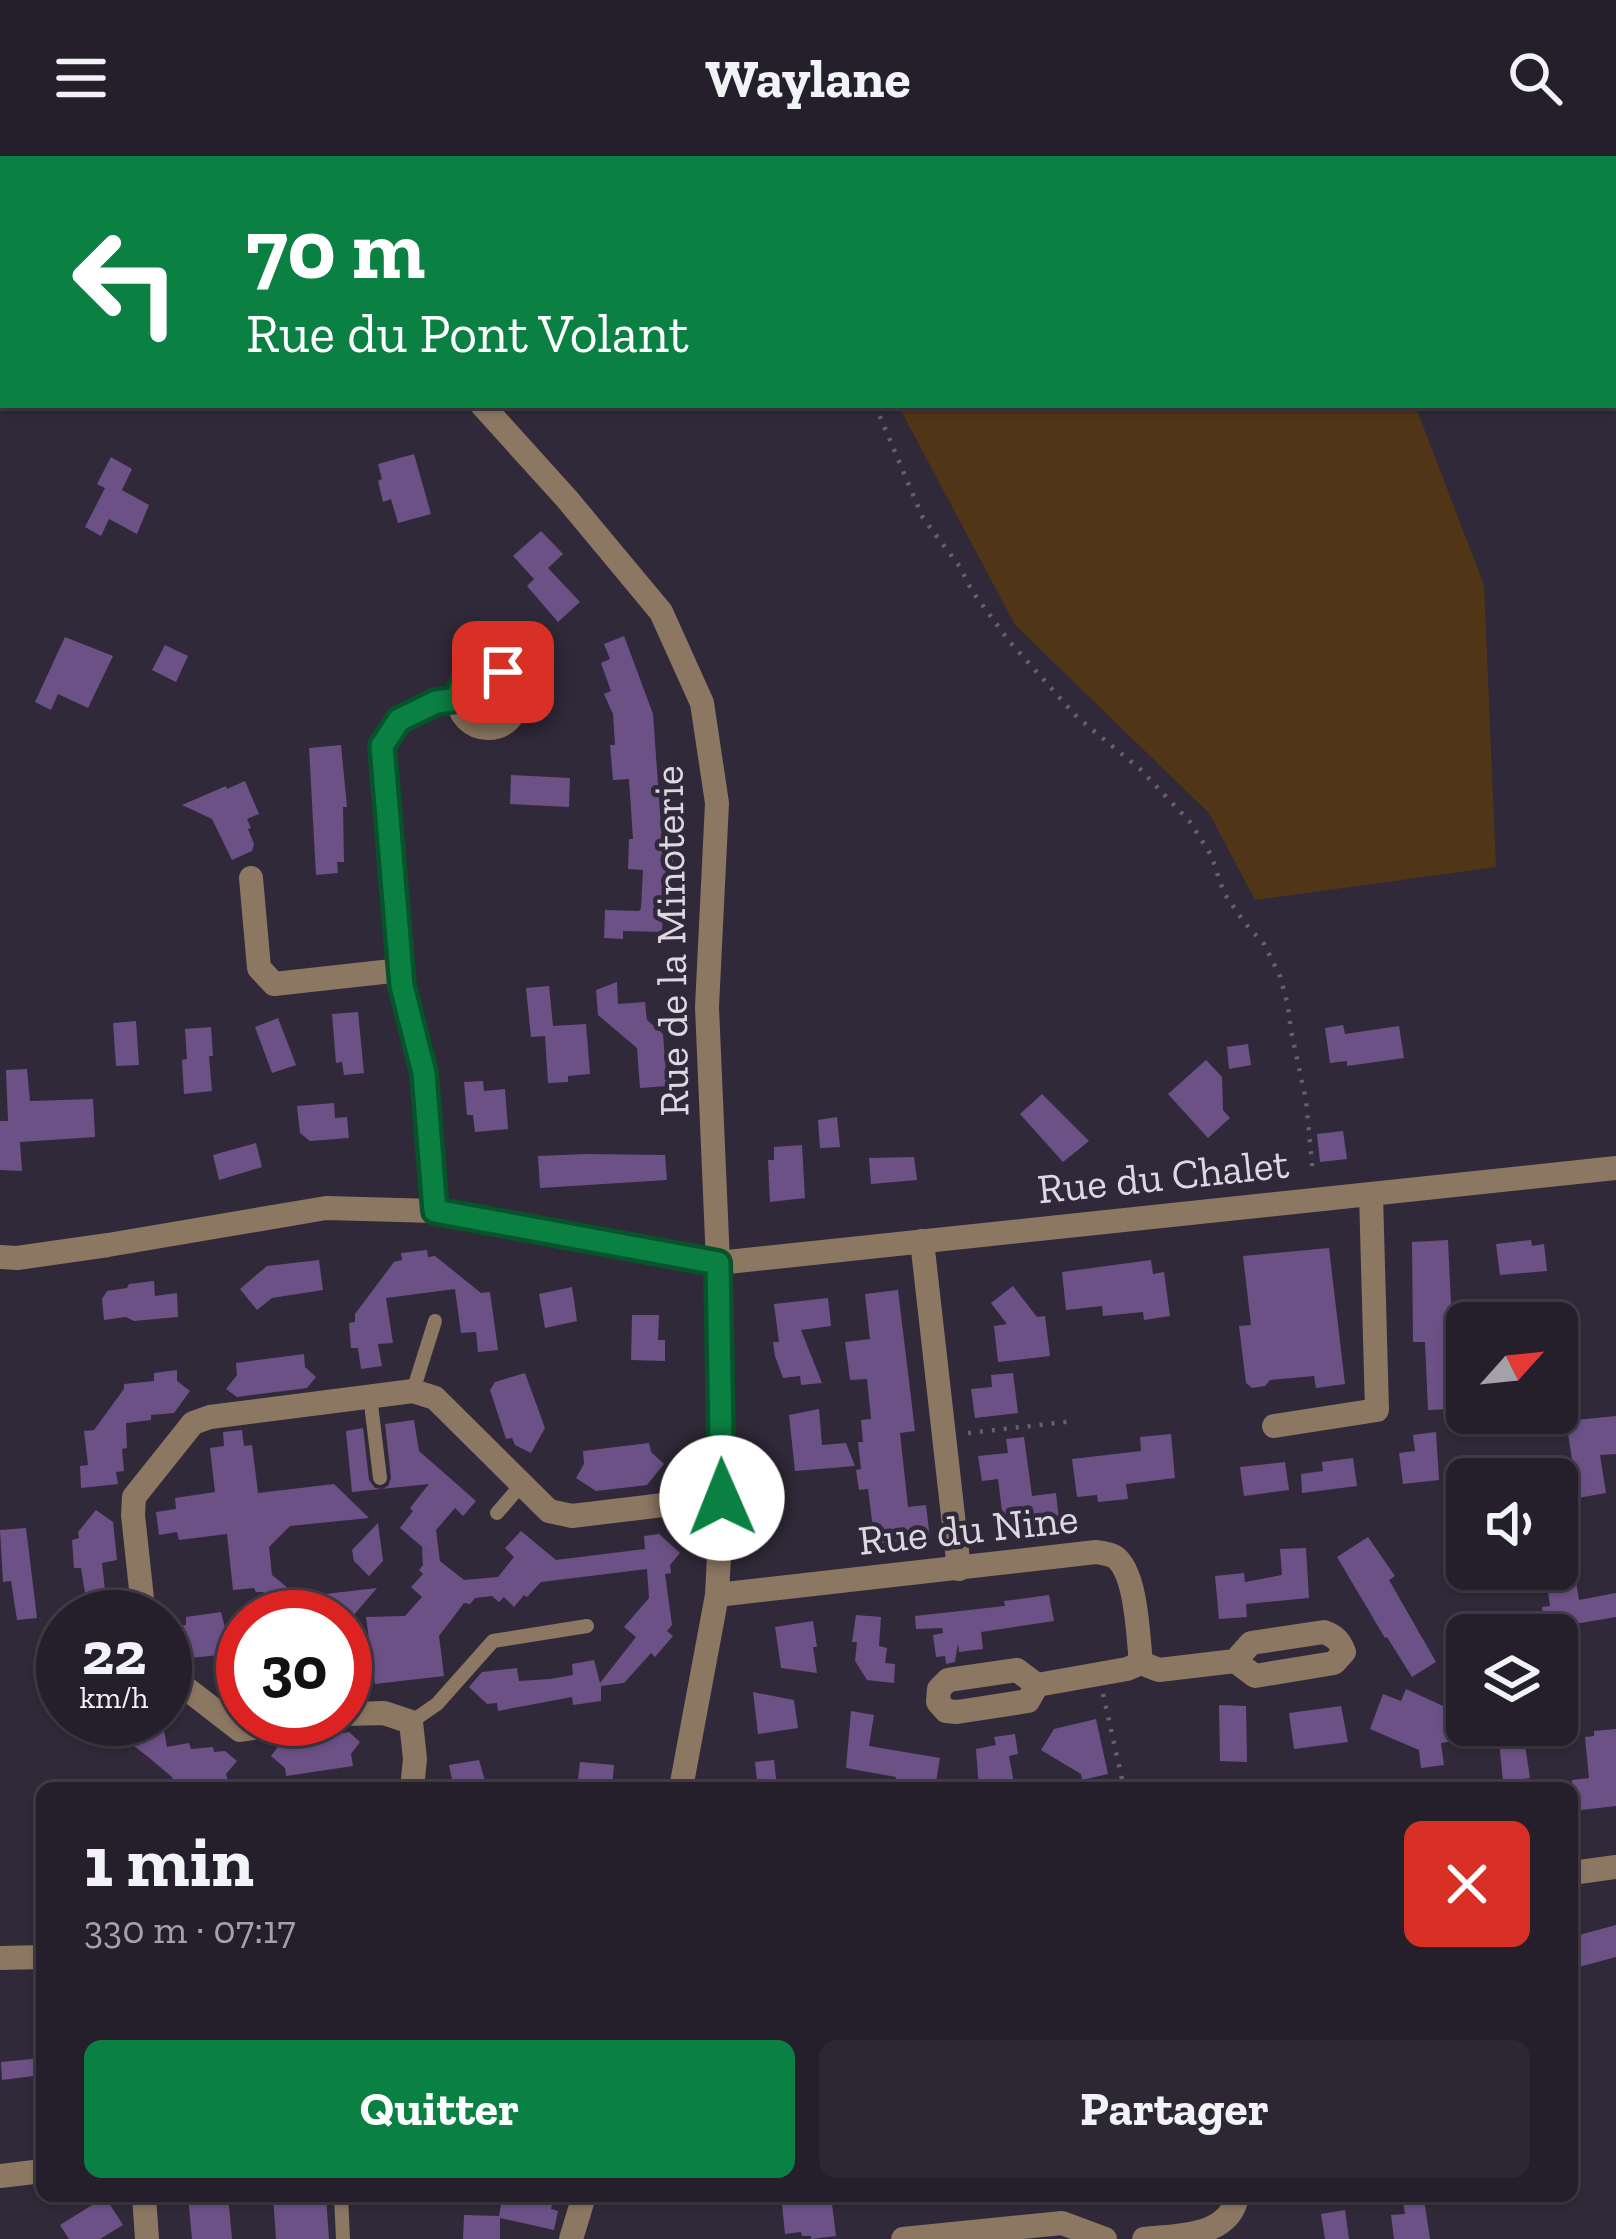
<!DOCTYPE html>
<html lang="fr">
<head>
<meta charset="utf-8">
<style>
  :root { --surface:#241f2b; --page:#2c2733; --text:#f1f3f6; --muted:#a3a2a9; --line:#413d47; --accent:#0b8043 }
  body { margin:0; font-family:"Zilla Slab",serif; background:var(--page); color:var(--text); height:100vh; display:flex; flex-direction:column; font-size:45px; white-space:nowrap }
  * { box-sizing:border-box; margin:0 }
  p { font-size:39px; color:var(--muted) }
  .icon { flex:none; width:66px; height:66px; fill:none; stroke:currentColor; stroke-width:2; stroke-linecap:round; stroke-linejoin:round }
  .map { position:relative; flex:1; overflow:hidden }
  .details { position:absolute; left:36px; top:1626px; width:1542px; height:420px; display:flex; flex-direction:column; background:var(--surface); border-radius:18px; box-shadow:0 3px 9px #0004,0 0 0 3px var(--line) }
  .details>* { flex:none }
  .guide { position:absolute; left:0px; top:0px; width:1617px; height:252px; box-shadow:0 3px 9px #0004,0 0 0 3px var(--line); background:#0b8043; color:#fff; overflow:hidden }
  .needle { width:78px; rotate:63deg }
  .fabs { position:absolute; left:1446px; top:1146px; display:grid; gap:24px }
  .fabs a { display:grid; place-items:center; width:132px; height:132px; border-radius:18px; background:var(--surface); box-shadow:0 3px 9px #0004,0 0 0 3px var(--line); font-size:60px }
  .speed { position:absolute; left:36px; top:1434px; display:flex; gap:24px; font-size:60px; font-weight:700; text-align:center }
  .speed>* { display:grid; place-content:center; width:156px; height:156px; border-radius:50%; background:var(--surface); box-shadow:0 3px 9px #0004,0 0 0 3px var(--line); line-height:1 }
  .speed small { font-size:30px; font-weight:400 }
  .speed .limit { border:18px solid #d22; background:#fff; color:#111 }
  .pin { position:absolute; display:grid; place-items:center; width:102px; height:102px; color:#fff; margin:-51px; border-radius:24px; box-shadow:0 6px 18px #0006 }
  .me { position:absolute; width:132px; margin:-66px; rotate:359deg; stroke-linejoin:round; filter:drop-shadow(0 0 9px #0008) }
  .turn { display:flex; align-items:center; gap:42px; height:252px; padding:0 48px; font-size:54px }
  .turn .icon { width:156px; height:156px; stroke-width:2.5 }
  .turn b { display:block; font-size:84px; line-height:102px }
  .round { display:grid; place-items:center; flex:none; width:126px; height:126px; border-radius:18px; background:var(--page) }
  .summary { display:flex; align-items:center; justify-content:space-between; height:204px; padding:0 48px }
  h1 { font-size:72px; font-weight:700; line-height:90px }
  .button { display:flex; gap:24px; margin-top:auto; padding:24px 48px }
  .button a { flex:1; height:138px; border-radius:18px; background:var(--accent); color:#fff; font-size:48px; font-weight:700; line-height:138px; text-align:center }
  .button a+a { background:var(--page); color:var(--text) }
  header { display:flex; justify-content:space-between; align-items:center; height:156px; padding:0 48px; background:var(--surface); font-size:54px; font-weight:700 }
  .map>svg:first-child { display:block }
</style>
</head>
<body>
<header><svg class="icon" aria-label="menu" viewBox="0 0 24 24"><path d="M4 6h16M4 12h16M4 18h16"/></svg>Waylane<svg class="icon" aria-label="search" viewBox="0 0 24 24"><circle cx="10" cy="10" r="6"/><path d="M15 15l6 6"/></svg></header>
<div class="map">
<svg width="1616" height="2083" viewBox="0 0 1616 2083">
  <rect width="100%" height="100%" fill="#302939"/>
  <!-- green -->
  <g fill="#503517">
    <polygon points="624,0 1319,0 1320,3 628,3"/>
    <polygon points="898,249 1415,249 1484,429 1496,711 1255,744 1209,657 1015,469"/>
  </g>
  <!-- building -->
  <g fill="#6c5187">
    <polygon points="414,298 431,358 398,367 391,343 383,346 378,325 382,323 378,308"/>
    <polygon points="111,301 132,313 122,334 149,349 137,378 109,363 101,380 85,371 105,332 97,328"/>
    <polygon points="541,375 563,398 548,412 580,446 558,466 527,430 534,423 513,400"/>
    <polygon points="624,480 653,558 662,684 674,685 672,729 668,732 668,753 663,753 662,776 623,775 623,783 604,782 605,754 639,755 641,752 643,714 628,713 629,683 633,683 629,623 613,624 610,589 615,589 613,558 604,538 611,535 601,507 610,503 604,488"/>
    <polygon points="65,481 113,500 88,552 58,538 51,554 35,546"/>
    <polygon points="165,489 188,500 176,526 152,514"/>
    <polygon points="341,589 347,651 343,651 344,706 337,706 338,717 316,719 309,592"/>
    <polygon points="511,619 570,622 569,651 510,648"/>
    <polygon points="245,625 259,658 247,663 251,672 248,673 254,688 252,695 232,704 212,663 182,649 226,630 227,633"/>
    <polygon points="617,826 618,848 645,846 647,864 663,878 667,930 640,932 637,892 598,859 596,834"/>
    <polygon points="549,830 553,870 586,868 590,918 568,920 568,926 548,927 545,880 531,881 526,832"/>
    <polygon points="358,856 364,917 344,919 342,906 336,907 332,858"/>
    <polygon points="278,862 296,909 272,917 255,871"/>
    <polygon points="136,865 139,909 116,910 113,867"/>
    <polygon points="1343,869 1345,878 1399,870 1404,902 1347,910 1347,905 1330,907 1325,872"/>
    <polygon points="211,871 213,900 209,900 212,935 184,938 182,904 187,903 185,873"/>
    <polygon points="1248,888 1251,909 1229,913 1227,891"/>
    <polygon points="1206,904 1222,921 1223,954 1230,962 1208,982 1168,938"/>
    <polygon points="27,913 30,945 93,943 95,981 20,986 22,1015 0,1014 0,965 8,965 6,914"/>
    <polygon points="483,925 484,935 505,933 508,973 475,976 473,959 467,959 464,926"/>
    <polygon points="1042,938 1089,985 1063,1006 1020,958"/>
    <polygon points="334,947 335,962 347,961 349,982 310,985 300,977 297,950"/>
    <polygon points="837,961 840,991 820,992 818,964"/>
    <polygon points="1343,975 1347,1003 1320,1006 1317,978"/>
    <polygon points="256,987 262,1011 219,1024 213,999"/>
    <polygon points="802,989 805,1042 770,1046 768,1004 774,1004 774,991"/>
    <polygon points="585,998 665,999 667,1024 540,1032 538,1000"/>
    <polygon points="914,1001 917,1024 871,1028 869,1002"/>
    <polygon points="1448,1084 1456,1253 1428,1254 1425,1186 1413,1186 1412,1086"/>
    <polygon points="1531,1084 1532,1090 1544,1088 1547,1115 1500,1119 1496,1088"/>
    <polygon points="1329,1092 1345,1228 1316,1232 1314,1220 1270,1224 1265,1230 1252,1232 1246,1227 1239,1170 1251,1169 1243,1100"/>
    <polygon points="427,1094 428,1101 435,1100 481,1137 490,1136 498,1194 478,1196 476,1176 461,1177 455,1133 386,1142 393,1187 378,1188 382,1210 361,1213 358,1192 351,1192 349,1167 355,1166 355,1158 394,1106 402,1104 401,1097"/>
    <polygon points="319,1104 323,1134 272,1142 257,1154 240,1133 267,1110"/>
    <polygon points="1151,1104 1153,1118 1164,1116 1170,1160 1144,1164 1143,1156 1103,1160 1102,1150 1066,1154 1062,1116"/>
    <polygon points="154,1125 155,1140 177,1137 178,1161 134,1165 126,1161 104,1164 102,1143 107,1135 127,1132 129,1128"/>
    <polygon points="1013,1130 1037,1161 1045,1160 1050,1200 998,1206 994,1170 1007,1168 991,1147"/>
    <polygon points="572,1131 577,1165 545,1172 539,1138"/>
    <polygon points="898,1134 915,1275 900,1277 908,1351 926,1349 930,1382 875,1388 868,1333 859,1334 856,1314 861,1313 858,1286 863,1286 861,1264 871,1263 867,1223 850,1224 845,1186 870,1183 865,1138"/>
    <polygon points="828,1142 831,1170 801,1174 822,1227 801,1229 800,1220 783,1222 775,1200 773,1186 779,1186 774,1148"/>
    <polygon points="632,1159 659,1159 658,1184 665,1184 665,1205 631,1204"/>
    <polygon points="304,1198 305,1211 316,1221 307,1232 237,1241 226,1233 237,1219 236,1207"/>
    <polygon points="177,1214 177,1225 190,1235 174,1257 151,1259 151,1264 126,1267 127,1292 122,1293 124,1315 116,1316 118,1328 81,1332 80,1310 88,1309 84,1275 94,1274 124,1233 124,1228 154,1225 154,1217"/>
    <polygon points="525,1217 545,1272 531,1297 515,1289 512,1282 506,1283 490,1234 495,1226"/>
    <polygon points="1013,1217 1018,1257 975,1262 971,1233 992,1231 991,1219"/>
    <polygon points="819,1253 822,1289 846,1287 855,1310 795,1315 789,1259"/>
    <polygon points="1616,1260 1616,1298 1600,1299 1606,1337 1578,1342 1566,1265"/>
    <polygon points="414,1264 419,1295 476,1345 463,1360 455,1352 436,1374 440,1406 400,1372 413,1355 410,1352 429,1328 352,1336 346,1275 363,1272 369,1324 375,1332 382,1333 388,1330 391,1322 385,1268"/>
    <polygon points="242,1274 244,1290 252,1289 258,1337 334,1328 369,1362 290,1370 269,1391 272,1419 299,1441 377,1432 352,1461 286,1461 286,1455 279,1455 277,1446 263,1436 256,1436 254,1432 233,1434 227,1378 179,1384 177,1376 159,1379 156,1356 176,1353 175,1342 215,1336 210,1292 224,1290 223,1276"/>
    <polygon points="1436,1276 1439,1324 1403,1328 1399,1297 1415,1295 1413,1279"/>
    <polygon points="1171,1278 1175,1322 1126,1328 1128,1343 1098,1346 1097,1339 1077,1341 1072,1303 1141,1295 1140,1281"/>
    <polygon points="1024,1281 1032,1340 1056,1337 1059,1364 1004,1371 998,1323 982,1325 978,1300 1008,1297 1006,1283"/>
    <polygon points="649,1287 651,1296 664,1308 647,1329 596,1335 576,1322 584,1308 583,1295"/>
    <polygon points="1353,1302 1357,1330 1302,1337 1301,1318 1323,1315 1322,1306"/>
    <polygon points="1285,1306 1289,1334 1244,1340 1240,1311"/>
    <polygon points="96,1354 113,1366 117,1404 102,1407 108,1461 89,1461 81,1412 74,1412 72,1384 79,1382 78,1376"/>
    <polygon points="378,1367 383,1405 369,1420 354,1405 352,1394"/>
    <polygon points="26,1372 37,1462 17,1464 11,1425 3,1426 0,1374"/>
    <polygon points="1568,1373 1579,1444 1616,1437 1616,1461 1545,1473 1542,1451 1550,1450 1545,1413 1557,1413 1557,1374"/>
    <polygon points="521,1375 556,1404 645,1393 644,1380 659,1378 680,1397 670,1409 671,1417 665,1418 672,1469 667,1475 673,1480 655,1501 651,1497 624,1527 601,1530 601,1545 573,1549 572,1541 498,1555 497,1547 487,1548 469,1531 482,1516 517,1512 519,1525 550,1523 573,1519 572,1508 594,1504 600,1527 636,1481 624,1471 649,1442 647,1413 541,1426 527,1441 524,1439 514,1451 504,1441 499,1446 492,1440 475,1442 470,1448 464,1447 439,1480 444,1520 375,1528 366,1461 405,1460 422,1441 411,1431 423,1418 419,1414 423,1409 422,1391 464,1424 498,1421 514,1401 505,1392"/>
    <polygon points="1368,1381 1395,1420 1389,1424 1436,1506 1412,1521 1387,1481 1385,1482 1337,1401"/>
    <polygon points="1306,1392 1309,1442 1246,1448 1247,1461 1219,1463 1215,1420 1244,1417 1245,1426 1282,1419 1280,1393"/>
    <polygon points="1049,1439 1054,1465 981,1476 983,1493 959,1496 958,1487 955,1506 946,1508 945,1500 936,1501 933,1479 943,1477 942,1472 916,1473 915,1460 1005,1450 1004,1445"/>
    <polygon points="221,1456 225,1472 243,1470 243,1482 229,1498 190,1502 188,1489 168,1491 167,1471 186,1469 186,1461"/>
    <polygon points="856,1459 881,1461 879,1490 887,1492 885,1507 895,1508 894,1527 867,1524 855,1505 857,1486 852,1486"/>
    <polygon points="813,1465 817,1491 813,1491 817,1517 781,1512 775,1471"/>
    <polygon points="1406,1533 1467,1561 1467,1583 1441,1587 1444,1609 1421,1612 1419,1594 1370,1573 1383,1538 1401,1545"/>
    <polygon points="753,1536 794,1544 798,1572 758,1578"/>
    <polygon points="1219,1549 1246,1550 1247,1606 1220,1605"/>
    <polygon points="1341,1550 1348,1586 1294,1593 1289,1557"/>
    <polygon points="851,1555 874,1559 869,1590 940,1602 935,1632 894,1632 896,1621 846,1612"/>
    <polygon points="121,1563 162,1563 167,1591 189,1587 191,1593 213,1591 214,1596 225,1595 237,1605 226,1618 229,1629 207,1631 206,1627 174,1632 172,1621 147,1600 134,1590 124,1591"/>
    <polygon points="1096,1563 1108,1618 1082,1624 1081,1618 1041,1594 1054,1573"/>
    <polygon points="335,1571 338,1578 349,1576 360,1586 351,1598 353,1610 286,1620 285,1612 271,1600 283,1584 317,1579"/>
    <polygon points="1616,1573 1616,1650 1572,1655 1572,1624 1589,1622 1585,1581 1594,1580 1594,1575"/>
    <polygon points="1015,1578 1018,1598 1009,1600 1015,1632 979,1632 976,1593 996,1589 994,1581"/>
    <polygon points="1524,1582 1530,1622 1503,1625 1499,1586"/>
    <polygon points="479,1604 487,1632 454,1632 449,1609"/>
    <polygon points="774,1604 777,1632 758,1632 755,1606"/>
    <polygon points="580,1606 614,1609 612,1632 577,1632"/>
    <polygon points="1616,1769 1616,1801 1575,1812 1572,1781"/>
    <polygon points="42,1902 42,1919 2,1924 1,1906"/>
    <polygon points="188,2040 228,2040 232,2083 192,2083"/>
    <polygon points="273,2040 326,2040 329,2083 276,2083"/>
    <polygon points="516,2040 554,2042 551,2053 558,2055 554,2074 500,2062 500,2083 463,2083 464,2059 499,2060 502,2043 515,2046"/>
    <polygon points="808,2040 831,2040 836,2080 811,2083 811,2080 802,2080 801,2076 785,2078 782,2048 809,2045"/>
    <polygon points="105,2041 123,2069 100,2083 69,2083 60,2069"/>
    <polygon points="1424,2043 1430,2083 1394,2083 1391,2059 1405,2058 1403,2046"/>
    <polygon points="1345,2054 1349,2083 1325,2083 1321,2058"/>
  </g>
  <g fill="none" stroke-linecap="round" stroke-linejoin="round">
    <!-- path -->
    <g stroke="#66606e" stroke-width="4.5" stroke-dasharray="3 9" stroke-linecap="butt">
      <polyline points="350,0 361,3"/>
      <polyline points="875,249 923,362 960,411 972,435 1009,485 1077,561 1140,613 1190,666 1211,699 1224,737 1244,766 1264,788 1280,820 1288,850 1291,875 1306,944 1313,1019"/>
      <polyline points="968,1277 1074,1265"/>
      <polyline points="1103,1538 1124,1632"/>
    </g>
    <!-- service -->
    <g stroke="#8c7762" stroke-width="14">
      <polyline points="413,1235 435,1165"/>
      <polyline points="370,1240 380,1322"/>
      <polyline points="497,1357 522,1328"/>
      <polyline points="411,1566 437,1548 493,1485 587,1470"/>
      <polyline points="341,2040 343,2083"/>
    </g>
    <!-- minor -->
    <g stroke="#8c7762" stroke-width="24">
      <polyline points="273,0 276,3"/>
      <polyline points="482,249 567,343 661,456 702,547 717,647 707,851 718,1107 722,1342 717,1439 681,1632"/>
      <circle cx="488" cy="542" r="30"/>
      <polyline points="251,722 259,812 274,828 401,814"/>
      <polyline points="435,1055 424,917 402,830 382,590 399,564 436,546 458,543"/>
      <polyline points="922,1085 959,1413"/>
      <polyline points="0,1101 17,1102 108,1089 326,1052 435,1055 718,1107 1616,1012"/>
      <polyline points="1274,1270 1377,1254 1371,1038"/>
      <path d="M 717,1439 L 1096,1396 C 1103,1397 1110,1398 1115,1401 C 1137,1417 1138,1482 1141,1507 L 1127,1513 L 1037,1529 L 1017,1514 L 948,1524 L 939,1533 L 938,1546 L 946,1555 L 957,1556 L 1028,1545 L 1037,1529"/>
      <polyline points="144,1461 133,1359 134,1341 193,1267 210,1261 413,1235 435,1242 549,1355 572,1360 722,1342"/>
      <path d="M 1141,1507 L 1159,1514 L 1235,1505 L 1251,1487 L 1324,1476 C 1335,1480 1340,1485 1344,1496 L 1334,1507 L 1255,1520 L 1235,1505"/>
      <polyline points="165,1516 240,1574 315,1563"/>
      <polyline points="345,1558 384,1557 411,1566 415,1603 412,1632"/>
      <polyline points="1572,1717 1616,1711"/>
      <polyline points="0,1802 42,1801"/>
      <polyline points="0,2020 42,2015"/>
      <polyline points="144,2040 147,2083"/>
      <polyline points="571,2083 584,2040"/>
      <polyline points="903,2083 1062,2067 1105,2083"/>
      <path d="M 1144,2083 C 1176,2079 1230,2082 1237,2040"/>
    </g>
    <!-- tertiary -->
    <g stroke="#8c7762" stroke-width="24">
      <polyline points="208,3 211,0"/>
      <polyline points="0,231 3,227"/>
    </g>
  </g>
  <g fill="none" stroke-linecap="round" stroke-linejoin="round">
    <defs>
      <path id="route" d="M 503,516 C 480,507 461,519 458,543 L 436,546 L 399,564 L 382,590 L 402,830 L 424,917 L 435,1055 L 718,1107 L 722,1342"/>
    </defs>
    <!-- route casing -->
    <use href="#route" stroke="#07532c" stroke-width="30"/>
    <!-- route -->
    <use href="#route" stroke="#0b8043" stroke-width="21"/>
  </g>
  <g text-anchor="middle" dominant-baseline="central" stroke-width="9" stroke-linejoin="round" paint-order="stroke">
    <!-- street labels -->
    <g font-size="42" fill="#ddd8e3" stroke="#302939">
      <text transform="translate(671 785) rotate(-91)">Rue de la Minoterie</text>
      <text transform="translate(1163 1020) rotate(-6)">Rue du Chalet</text>
      <text transform="translate(968 1373) rotate(-6)">Rue du Nine</text>
    </g>
  </g>
</svg>
<div class="fabs">
<a><svg class="needle" viewBox="-14 -14 28 28"><path d="M0-13l5 13h-10z" fill="#e53935"/><path d="M0 13l5-13h-10z" fill="#a3a2a9"/></svg></a>
<a><svg class="icon" aria-label="sound" viewBox="0 0 24 24"><path d="M4 9h4l5-4v14l-5-4H4zM17 9q2 3 0 6"/></svg></a>
<a><svg class="icon" aria-label="layers" viewBox="0 0 24 24"><path d="M12 4l9 5-9 5-9-5zM3 14l9 5 9-5"/></svg></a>
</div>
<div class="speed"><div>22<small>km/h</small></div><div class="limit">30</div></div>
<div class="pin" style="left:503px;top:516px;background:#d93025"><svg class="icon" aria-label="arrive" viewBox="0 0 24 24"><path d="M6 21V4h12l-3 4 3 4H6"/></svg></div>
<svg class="me" style="left:722px;top:1342px" viewBox="-20 -20 40 40"><circle r="19" fill="#fff"/><path d="M0-13L10 11 0 6-10 11z" fill="#0b8043"/></svg>
<div class="guide">
<div class="turn"><svg class="icon" aria-label="left" viewBox="0 0 24 24"><path d="M17 20v-9H6M10 6l-5 5 5 5"/></svg><div><b>70 m</b>Rue du Pont Volant</div></div>
</div>
<section class="details">
<div class="summary"><div><h1>1 min</h1><p>330 m · 07:17</p></div><a class="round" style="background:#d93025;color:#fff"><svg class="icon" aria-label="close" viewBox="0 0 24 24"><path d="M6 6l12 12M18 6L6 18"/></svg></a></div>
<div class="button"><a>Quitter</a><a>Partager</a></div>
</section>
</div>
</body>
</html>
